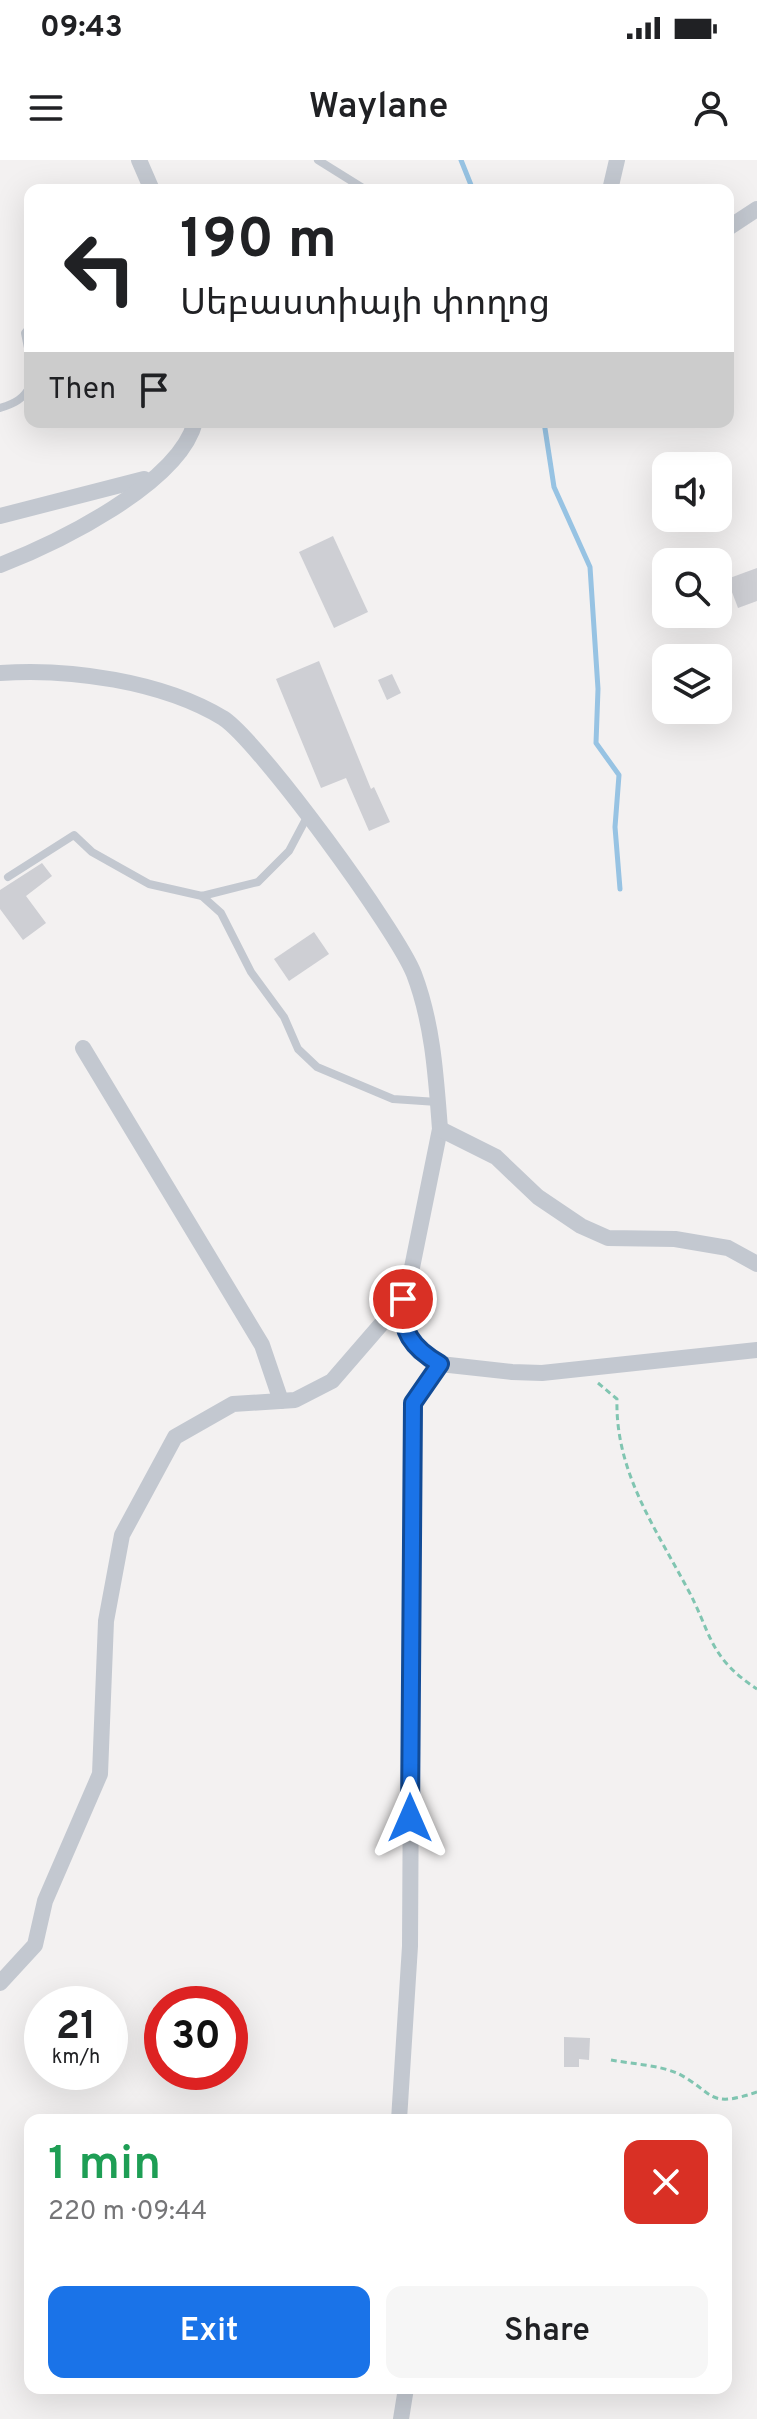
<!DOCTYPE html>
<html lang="en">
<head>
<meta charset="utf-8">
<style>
  :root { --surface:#fff; --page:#f6f6f6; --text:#202124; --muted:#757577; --accent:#1a73e8 }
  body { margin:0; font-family:Overpass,"Noto Sans Armenian",sans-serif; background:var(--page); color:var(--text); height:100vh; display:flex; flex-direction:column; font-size:30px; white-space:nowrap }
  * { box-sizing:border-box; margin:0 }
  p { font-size:26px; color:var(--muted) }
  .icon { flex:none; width:44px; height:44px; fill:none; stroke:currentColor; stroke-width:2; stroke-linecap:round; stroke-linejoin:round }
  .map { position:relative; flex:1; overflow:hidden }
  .side { position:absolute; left:24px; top:1954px; width:708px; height:280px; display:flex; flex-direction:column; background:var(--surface); border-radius:16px; box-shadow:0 8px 32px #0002 }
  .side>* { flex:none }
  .top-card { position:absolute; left:24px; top:24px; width:710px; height:244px; border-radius:16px; box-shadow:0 8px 32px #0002; background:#fff; color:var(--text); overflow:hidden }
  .buttons { position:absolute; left:652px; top:292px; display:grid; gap:16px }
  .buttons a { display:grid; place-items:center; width:80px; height:80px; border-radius:16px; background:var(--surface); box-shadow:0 8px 32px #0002; font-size:40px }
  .speed { position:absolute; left:24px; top:1826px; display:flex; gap:16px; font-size:40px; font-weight:700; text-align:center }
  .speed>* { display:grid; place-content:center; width:104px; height:104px; border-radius:50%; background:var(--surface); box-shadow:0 8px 32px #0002; line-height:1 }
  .speed small { font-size:20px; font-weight:400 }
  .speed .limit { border:12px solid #d22; background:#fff; color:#111 }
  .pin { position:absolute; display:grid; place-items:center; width:68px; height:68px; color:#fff; margin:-34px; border:4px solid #fff; border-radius:50%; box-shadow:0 2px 8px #0007 }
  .me { position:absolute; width:88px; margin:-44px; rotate:0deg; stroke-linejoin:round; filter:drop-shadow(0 0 6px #0008) }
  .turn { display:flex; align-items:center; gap:28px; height:168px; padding:0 24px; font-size:36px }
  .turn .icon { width:104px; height:104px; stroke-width:2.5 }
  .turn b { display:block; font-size:56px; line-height:68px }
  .then { display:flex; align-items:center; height:76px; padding:0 24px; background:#0003; gap:16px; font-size:30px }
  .round { display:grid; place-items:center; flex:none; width:84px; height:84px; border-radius:16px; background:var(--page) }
  .overview { display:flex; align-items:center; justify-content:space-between; height:136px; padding:0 24px }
  h1 { font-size:48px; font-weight:600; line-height:60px; color:#1e9e55 }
  .cta { display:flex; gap:16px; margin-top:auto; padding:16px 24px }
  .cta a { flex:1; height:92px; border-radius:16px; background:var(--accent); color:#fff; font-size:32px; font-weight:600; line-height:92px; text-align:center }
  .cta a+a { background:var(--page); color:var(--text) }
  .status { display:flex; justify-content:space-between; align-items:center; height:56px; padding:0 40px; background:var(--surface); direction:ltr }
  .status svg { height:22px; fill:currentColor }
  header { display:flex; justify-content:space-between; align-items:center; height:104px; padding:0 24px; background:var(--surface); font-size:36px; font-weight:600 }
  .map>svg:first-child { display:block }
</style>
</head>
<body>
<div class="status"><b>09:43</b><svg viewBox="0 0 49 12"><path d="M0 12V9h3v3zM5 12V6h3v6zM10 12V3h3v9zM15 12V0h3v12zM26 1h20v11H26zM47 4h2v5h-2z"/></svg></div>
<header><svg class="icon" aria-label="menu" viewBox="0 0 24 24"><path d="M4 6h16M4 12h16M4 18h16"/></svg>Waylane<svg class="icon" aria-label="person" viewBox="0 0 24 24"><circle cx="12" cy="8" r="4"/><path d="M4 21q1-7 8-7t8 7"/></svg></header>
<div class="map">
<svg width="757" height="2259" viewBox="0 0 757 2259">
  <rect width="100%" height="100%" fill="#f3f1f1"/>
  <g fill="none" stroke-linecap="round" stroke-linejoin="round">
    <!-- stream -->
    <g stroke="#97c3e3" stroke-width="5">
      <polyline points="461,0 473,30"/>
      <polyline points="544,262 554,327 590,407 598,529 596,583 619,615 615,667 620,729"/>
    </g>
  </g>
  <!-- building -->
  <g fill="#cecfd4">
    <polygon points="333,376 368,452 334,468 299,392"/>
    <polygon points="757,408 757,441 738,448 727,419"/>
    <polygon points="319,501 371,629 374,627 390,662 369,671 346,618 321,628 276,519"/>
    <polygon points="392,514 401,533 387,540 378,520"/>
    <polygon points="42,703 52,716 26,736 46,763 23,780 0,749 0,730"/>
    <polygon points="314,772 329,794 289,821 274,799"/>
    <polygon points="564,1877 590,1878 589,1900 579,1899 579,1907 564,1907"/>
  </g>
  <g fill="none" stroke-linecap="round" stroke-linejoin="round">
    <!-- path -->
    <g stroke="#80c5b1" stroke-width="3" stroke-dasharray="6 4" stroke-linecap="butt">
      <path d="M 598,1223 L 617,1239 C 615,1310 654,1366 686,1426 C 712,1473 707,1496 757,1529"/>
      <path d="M 611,1900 C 632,1904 660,1905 679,1914 C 715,1933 707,1949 757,1932"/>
    </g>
    <!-- lane -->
    <g stroke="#c3c8d0" stroke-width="8">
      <polyline points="318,0 366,30"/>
      <polyline points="30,167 25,173 30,198"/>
      <path d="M 0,248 C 13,244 25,239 30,225"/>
      <polyline points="8,717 74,675 92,692 149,724 202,736 258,722 289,691 307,657"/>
      <polyline points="202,736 221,753 251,812 284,857 298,889 317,907 393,939 437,942"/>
    </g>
    <!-- street -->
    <g stroke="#c3c8d0" stroke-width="16">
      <polyline points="139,0 152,30"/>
      <polyline points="610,30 617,0"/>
      <polyline points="728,68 757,49"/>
      <polyline points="0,356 144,319"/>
      <path d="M 0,405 C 57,383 179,324 195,262"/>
      <path d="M 0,513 C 69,508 162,521 223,558 C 259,581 398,772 414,814 C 433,864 436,917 440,969 L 402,1157 L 408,1177 L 419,1192 L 440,1204 L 512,1212 L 542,1213 L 757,1190"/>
      <polyline points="83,888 262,1185 281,1241"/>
      <polyline points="440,969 496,997 538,1037 581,1066 608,1078 675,1079 728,1088 757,1104"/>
      <polyline points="0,1823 35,1785 45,1741 100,1614 106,1461 122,1375 175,1277 233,1244 295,1240 332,1221 403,1139"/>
      <polyline points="399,1960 410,1786 413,1243 440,1204"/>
      <polyline points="401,2259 406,2228"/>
    </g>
  </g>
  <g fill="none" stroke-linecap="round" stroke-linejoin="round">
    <defs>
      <path id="route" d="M 403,1139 C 400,1171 412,1188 440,1204 L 413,1243 L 410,1658"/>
    </defs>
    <!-- route casing -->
    <use href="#route" stroke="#114b97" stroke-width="20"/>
    <!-- route -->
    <use href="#route" stroke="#1a73e8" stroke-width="14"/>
  </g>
</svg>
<div class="buttons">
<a><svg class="icon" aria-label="sound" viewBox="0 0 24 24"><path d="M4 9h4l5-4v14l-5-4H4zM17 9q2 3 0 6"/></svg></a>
<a><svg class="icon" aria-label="search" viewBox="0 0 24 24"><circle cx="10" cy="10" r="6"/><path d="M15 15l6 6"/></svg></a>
<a><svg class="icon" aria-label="layers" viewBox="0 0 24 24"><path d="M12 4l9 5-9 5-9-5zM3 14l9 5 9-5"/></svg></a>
</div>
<div class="speed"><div>21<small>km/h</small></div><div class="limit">30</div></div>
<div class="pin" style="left:403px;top:1139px;background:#d93025"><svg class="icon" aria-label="arrive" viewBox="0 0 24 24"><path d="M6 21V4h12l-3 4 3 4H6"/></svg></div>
<svg class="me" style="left:410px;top:1658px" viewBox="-20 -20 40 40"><path d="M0-17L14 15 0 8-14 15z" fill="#1a73e8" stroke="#fff" stroke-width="4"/></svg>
<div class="top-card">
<div class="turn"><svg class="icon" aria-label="left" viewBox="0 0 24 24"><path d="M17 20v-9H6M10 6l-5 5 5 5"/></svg><div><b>190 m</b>Սեբաստիայի փողոց</div></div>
<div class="then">Then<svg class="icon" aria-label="arrive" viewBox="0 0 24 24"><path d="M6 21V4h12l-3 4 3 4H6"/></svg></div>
</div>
<section class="side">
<div class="overview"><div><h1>1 min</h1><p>220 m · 09:44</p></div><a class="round" style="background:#d93025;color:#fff"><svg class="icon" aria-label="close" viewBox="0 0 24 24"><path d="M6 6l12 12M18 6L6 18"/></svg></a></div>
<div class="cta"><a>Exit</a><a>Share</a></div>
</section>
</div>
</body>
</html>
